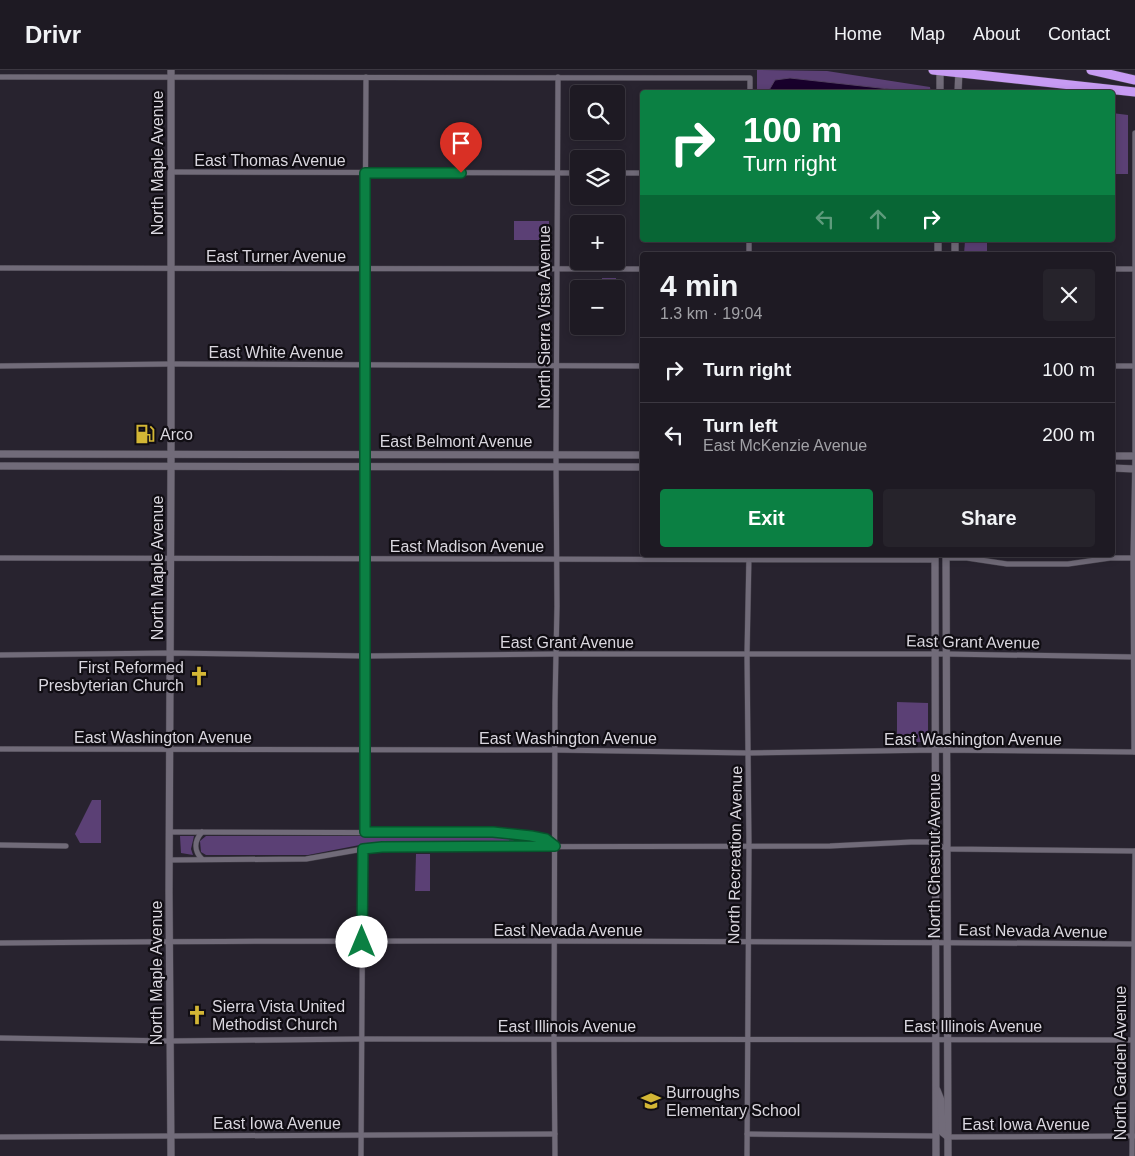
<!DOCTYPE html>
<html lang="en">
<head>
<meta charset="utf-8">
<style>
  :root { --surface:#1e1a23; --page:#26232b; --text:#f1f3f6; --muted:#a1a1a6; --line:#3c3841; --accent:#0b8043 }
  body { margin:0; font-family:Arial,sans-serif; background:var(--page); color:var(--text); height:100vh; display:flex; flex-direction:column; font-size:19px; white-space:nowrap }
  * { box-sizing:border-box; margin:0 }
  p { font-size:16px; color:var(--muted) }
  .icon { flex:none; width:28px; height:28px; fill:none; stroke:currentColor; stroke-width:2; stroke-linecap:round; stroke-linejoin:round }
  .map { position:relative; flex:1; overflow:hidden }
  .details { position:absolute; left:640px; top:182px; width:475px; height:305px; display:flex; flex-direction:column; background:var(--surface); border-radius:5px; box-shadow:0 2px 8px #0003,0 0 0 1px var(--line) }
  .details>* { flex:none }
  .banner { position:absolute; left:640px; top:20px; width:475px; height:152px; border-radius:5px; box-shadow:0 2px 8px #0003,0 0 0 1px var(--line); background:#0b8043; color:#fff; overflow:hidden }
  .fabs { position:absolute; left:570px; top:15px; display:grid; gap:10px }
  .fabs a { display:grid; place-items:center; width:55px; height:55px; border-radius:5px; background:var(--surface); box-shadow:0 2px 8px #0003,0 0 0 1px var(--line); font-size:25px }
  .pin { position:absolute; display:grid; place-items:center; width:42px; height:42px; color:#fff; margin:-51px -21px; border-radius:50% 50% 50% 0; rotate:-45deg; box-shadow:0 0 5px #0007 }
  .pin .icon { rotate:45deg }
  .me { position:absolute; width:55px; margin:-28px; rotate:0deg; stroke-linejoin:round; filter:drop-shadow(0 0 4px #0008) }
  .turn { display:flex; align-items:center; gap:18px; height:105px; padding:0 20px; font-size:22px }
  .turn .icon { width:65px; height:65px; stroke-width:2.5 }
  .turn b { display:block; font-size:35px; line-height:42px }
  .lanes { display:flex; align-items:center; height:48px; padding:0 20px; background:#0003; justify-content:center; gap:25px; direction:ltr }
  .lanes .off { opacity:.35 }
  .round { display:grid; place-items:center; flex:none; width:52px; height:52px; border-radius:5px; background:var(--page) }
  .overview { display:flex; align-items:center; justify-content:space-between; height:85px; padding:0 20px }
  h1 { font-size:30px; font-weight:800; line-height:38px }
  .cta { display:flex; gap:10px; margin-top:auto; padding:10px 20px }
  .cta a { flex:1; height:58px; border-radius:5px; background:var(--accent); color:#fff; font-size:20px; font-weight:800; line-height:58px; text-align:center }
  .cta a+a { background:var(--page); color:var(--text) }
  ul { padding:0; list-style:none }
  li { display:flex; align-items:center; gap:15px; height:65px; padding:0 20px; border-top:1px solid var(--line) }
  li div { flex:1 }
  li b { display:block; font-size:19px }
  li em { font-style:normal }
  header { display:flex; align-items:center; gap:30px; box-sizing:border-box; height:70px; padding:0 25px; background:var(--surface); border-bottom:1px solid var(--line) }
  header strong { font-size:24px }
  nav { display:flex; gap:28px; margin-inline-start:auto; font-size:18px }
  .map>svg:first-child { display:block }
</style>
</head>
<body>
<header>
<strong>Drivr</strong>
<nav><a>Home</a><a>Map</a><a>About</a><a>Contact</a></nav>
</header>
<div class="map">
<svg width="1135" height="1086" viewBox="0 0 1135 1086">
  <rect width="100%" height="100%" fill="#28232f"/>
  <!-- green -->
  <g fill="#5b4075">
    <polygon points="757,0 827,1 930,17 931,22 757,22"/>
    <polygon points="1112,43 1128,45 1128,104 1113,104"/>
    <rect x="514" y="151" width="35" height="19"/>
    <polygon points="965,170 987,170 987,185 964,185"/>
    <polygon points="602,208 616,208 616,248 616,219 602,219"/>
    <polygon points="897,632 928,633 928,672 897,672"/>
    <polygon points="92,730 101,730 101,773 80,773 75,764"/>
    <polygon points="180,766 194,766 191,779 193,785 181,783"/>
    <polygon points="206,766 485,766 546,774 370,773 308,785 206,785 201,782 200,771"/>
    <polygon points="416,784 430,784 430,821 415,821"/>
  </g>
  <!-- water -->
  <polygon fill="#18002b" stroke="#524061" points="790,8 907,21 908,22 768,22 775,10"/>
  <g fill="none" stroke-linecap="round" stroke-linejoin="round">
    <defs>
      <g id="street">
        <polyline points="0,7 750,8 750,22"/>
        <polyline points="171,102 579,103"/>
        <polyline points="616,103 642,103"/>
        <polyline points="749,170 749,185"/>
        <polyline points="0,198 642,199"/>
        <polyline points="1112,199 1135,199"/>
        <polyline points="0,296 171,294 642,296"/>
        <polyline points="1112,296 1135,296"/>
        <polyline points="0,488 935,490"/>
        <polyline points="946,488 967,488 1007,494 1068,494 1110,488 1133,488"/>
        <polyline points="0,585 170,583 366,586 556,584 947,584 1135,587"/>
        <polyline points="0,679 555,680 749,683 936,680 1135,682"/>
        <polyline points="1134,682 1133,488 1135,386 1135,63"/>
        <path d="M 169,762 L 493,763 C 514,765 537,763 555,776"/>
        <path d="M 202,762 C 194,771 194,781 202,789"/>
        <polyline points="365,762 366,586 364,385 366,7"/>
        <polyline points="0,775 66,776"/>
        <polyline points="169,790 306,789 363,779 382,777 830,776 911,772 930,772 948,779 1135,781"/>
        <path d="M 0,873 C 378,869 757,871 1135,874"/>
        <polyline points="0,968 170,971 362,969 1135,970"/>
        <polyline points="747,1064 936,1066"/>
        <polyline points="0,1067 555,1064"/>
        <polyline points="948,1067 1135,1066"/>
        <polyline points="361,1086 363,779"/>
        <polyline points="555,1086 554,969 555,632 557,536 556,385 558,7"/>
        <polyline points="747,1086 749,777 747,584 749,485"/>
        <polyline points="1132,1086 1135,781"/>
      </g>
      <g id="secondary">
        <polyline points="171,0 171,397 169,823 171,1086"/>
        <polyline points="940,22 940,0"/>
        <polyline points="958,22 959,0"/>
        <polyline points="938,185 938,170"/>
        <polyline points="955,185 955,170"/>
        <polyline points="0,384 642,385"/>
        <polyline points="1112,386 1135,386"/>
        <polyline points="0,396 642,397"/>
        <polyline points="1112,398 1135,399"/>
        <polyline points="935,485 936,1086"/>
        <polyline points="946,485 948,1086"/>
        <polyline points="937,1020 941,1030 942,1062 948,1067"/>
      </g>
      <g id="highway">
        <polyline points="933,0 1135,22"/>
        <polyline points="1091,0 1135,10"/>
      </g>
    </defs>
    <!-- street casing -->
    <use href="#street" stroke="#45414b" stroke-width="6"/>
    <!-- secondary casing -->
    <use href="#secondary" stroke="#45414b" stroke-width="8"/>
    <!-- highway casing -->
    <use href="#highway" stroke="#45414b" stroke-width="10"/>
    <!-- street -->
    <use href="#street" stroke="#716b79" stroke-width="5"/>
    <!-- secondary -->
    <use href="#secondary" stroke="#716b79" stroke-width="7"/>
    <!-- highway -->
    <use href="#highway" stroke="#c79bf3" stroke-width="9"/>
  </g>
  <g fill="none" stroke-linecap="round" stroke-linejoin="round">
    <defs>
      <polyline id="route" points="362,872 363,779 382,777 555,776 546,769 531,766 493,762 365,762 365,103 461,103"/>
    </defs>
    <!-- route casing -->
    <use href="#route" stroke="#07532c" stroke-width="12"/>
    <!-- route -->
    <use href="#route" stroke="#0b8043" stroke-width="9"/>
  </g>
  <!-- icons -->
  <defs>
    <symbol id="fuel-bare" viewBox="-9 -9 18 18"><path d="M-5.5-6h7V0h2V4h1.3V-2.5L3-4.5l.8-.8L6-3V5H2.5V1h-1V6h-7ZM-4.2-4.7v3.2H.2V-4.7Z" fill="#d3b635" stroke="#100d13" stroke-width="2.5" paint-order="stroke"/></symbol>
    <symbol id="church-bare" viewBox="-9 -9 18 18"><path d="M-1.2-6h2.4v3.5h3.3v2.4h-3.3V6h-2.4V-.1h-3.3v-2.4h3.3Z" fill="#d3b635" stroke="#100d13" stroke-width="2.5" paint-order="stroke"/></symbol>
    <symbol id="school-bare" viewBox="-9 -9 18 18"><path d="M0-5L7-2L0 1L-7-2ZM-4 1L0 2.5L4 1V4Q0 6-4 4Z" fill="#d3b635" stroke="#100d13" stroke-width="2.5" paint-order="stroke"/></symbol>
  </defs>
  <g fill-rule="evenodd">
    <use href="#fuel-bare" x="131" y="350" width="28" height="28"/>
    <use href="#church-bare" x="185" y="592" width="28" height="28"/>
    <use href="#church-bare" x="183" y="931" width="28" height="28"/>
    <use href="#school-bare" x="637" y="1017" width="28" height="28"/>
  </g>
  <g text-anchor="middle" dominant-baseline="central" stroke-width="4.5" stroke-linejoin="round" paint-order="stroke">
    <!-- street labels -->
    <g font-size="16" fill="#dad7df" stroke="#100d13">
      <text x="270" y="90">East Thomas Avenue</text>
      <text transform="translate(157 93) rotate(-90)">North Maple Avenue</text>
      <text x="276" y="186">East Turner Avenue</text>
      <text transform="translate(544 247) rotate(-90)">North Sierra Vista Avenue</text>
      <text x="276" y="282">East White Avenue</text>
      <text x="456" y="371">East Belmont Avenue</text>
      <text x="467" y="476">East Madison Avenue</text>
      <text transform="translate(157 498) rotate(-90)">North Maple Avenue</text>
      <text x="567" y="572">East Grant Avenue</text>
      <text transform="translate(973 572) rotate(1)">East Grant Avenue</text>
      <text x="163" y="667">East Washington Avenue</text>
      <text x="568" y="668">East Washington Avenue</text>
      <text x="973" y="669">East Washington Avenue</text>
      <text transform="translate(735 785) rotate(-89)">North Recreation Avenue</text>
      <text transform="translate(934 786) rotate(-90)">North Chestnut Avenue</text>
      <text x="568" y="860">East Nevada Avenue</text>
      <text transform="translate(1033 861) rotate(1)">East Nevada Avenue</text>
      <text transform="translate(156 903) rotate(-90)">North Maple Avenue</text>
      <text x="567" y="956">East Illinois Avenue</text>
      <text x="973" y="956">East Illinois Avenue</text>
      <text transform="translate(1120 993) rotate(-90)">North Garden Avenue</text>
      <text x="277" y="1053">East Iowa Avenue</text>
      <text x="1026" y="1054">East Iowa Avenue</text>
    </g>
    <!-- poi labels -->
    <g font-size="16" fill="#dad7df" stroke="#100d13" text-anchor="start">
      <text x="160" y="364">Arco</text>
      <text x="184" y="597" text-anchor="end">First Reformed<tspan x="184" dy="18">Presbyterian Church</tspan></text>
      <text x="212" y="936">Sierra Vista United<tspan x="212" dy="18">Methodist Church</tspan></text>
      <text x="666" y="1022">Burroughs<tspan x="666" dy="18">Elementary School</tspan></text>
    </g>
  </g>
</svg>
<div class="fabs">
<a><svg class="icon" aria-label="search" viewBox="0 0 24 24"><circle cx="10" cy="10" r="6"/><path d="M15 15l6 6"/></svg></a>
<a><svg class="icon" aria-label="layers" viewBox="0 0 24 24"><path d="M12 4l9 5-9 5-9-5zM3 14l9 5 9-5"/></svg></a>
<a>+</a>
<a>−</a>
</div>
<div class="pin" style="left:461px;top:103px;background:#d93025"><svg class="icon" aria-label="arrive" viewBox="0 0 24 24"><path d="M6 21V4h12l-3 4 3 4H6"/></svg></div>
<svg class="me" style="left:362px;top:872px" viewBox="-20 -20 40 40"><circle r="19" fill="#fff"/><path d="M0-13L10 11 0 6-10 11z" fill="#0b8043"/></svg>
<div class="banner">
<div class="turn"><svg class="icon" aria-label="right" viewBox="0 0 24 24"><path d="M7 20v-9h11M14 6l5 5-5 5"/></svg><div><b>100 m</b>Turn right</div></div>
<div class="lanes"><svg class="icon off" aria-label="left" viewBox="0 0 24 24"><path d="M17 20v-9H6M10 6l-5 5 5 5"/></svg><svg class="icon off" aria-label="ahead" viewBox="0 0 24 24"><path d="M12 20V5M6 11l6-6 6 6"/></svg><svg class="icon" aria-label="right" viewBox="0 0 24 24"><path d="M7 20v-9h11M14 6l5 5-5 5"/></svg></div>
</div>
<section class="details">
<div class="overview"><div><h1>4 min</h1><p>1.3 km · 19:04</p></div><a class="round"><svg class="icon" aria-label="close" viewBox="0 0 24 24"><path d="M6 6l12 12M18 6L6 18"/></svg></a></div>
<ul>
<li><svg class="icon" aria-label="right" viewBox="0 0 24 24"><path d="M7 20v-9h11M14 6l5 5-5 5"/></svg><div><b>Turn right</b></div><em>100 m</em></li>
<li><svg class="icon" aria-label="left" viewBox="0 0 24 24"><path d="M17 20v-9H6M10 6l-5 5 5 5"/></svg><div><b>Turn left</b><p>East McKenzie Avenue</p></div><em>200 m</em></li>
</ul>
<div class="cta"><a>Exit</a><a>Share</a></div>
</section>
</div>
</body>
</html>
